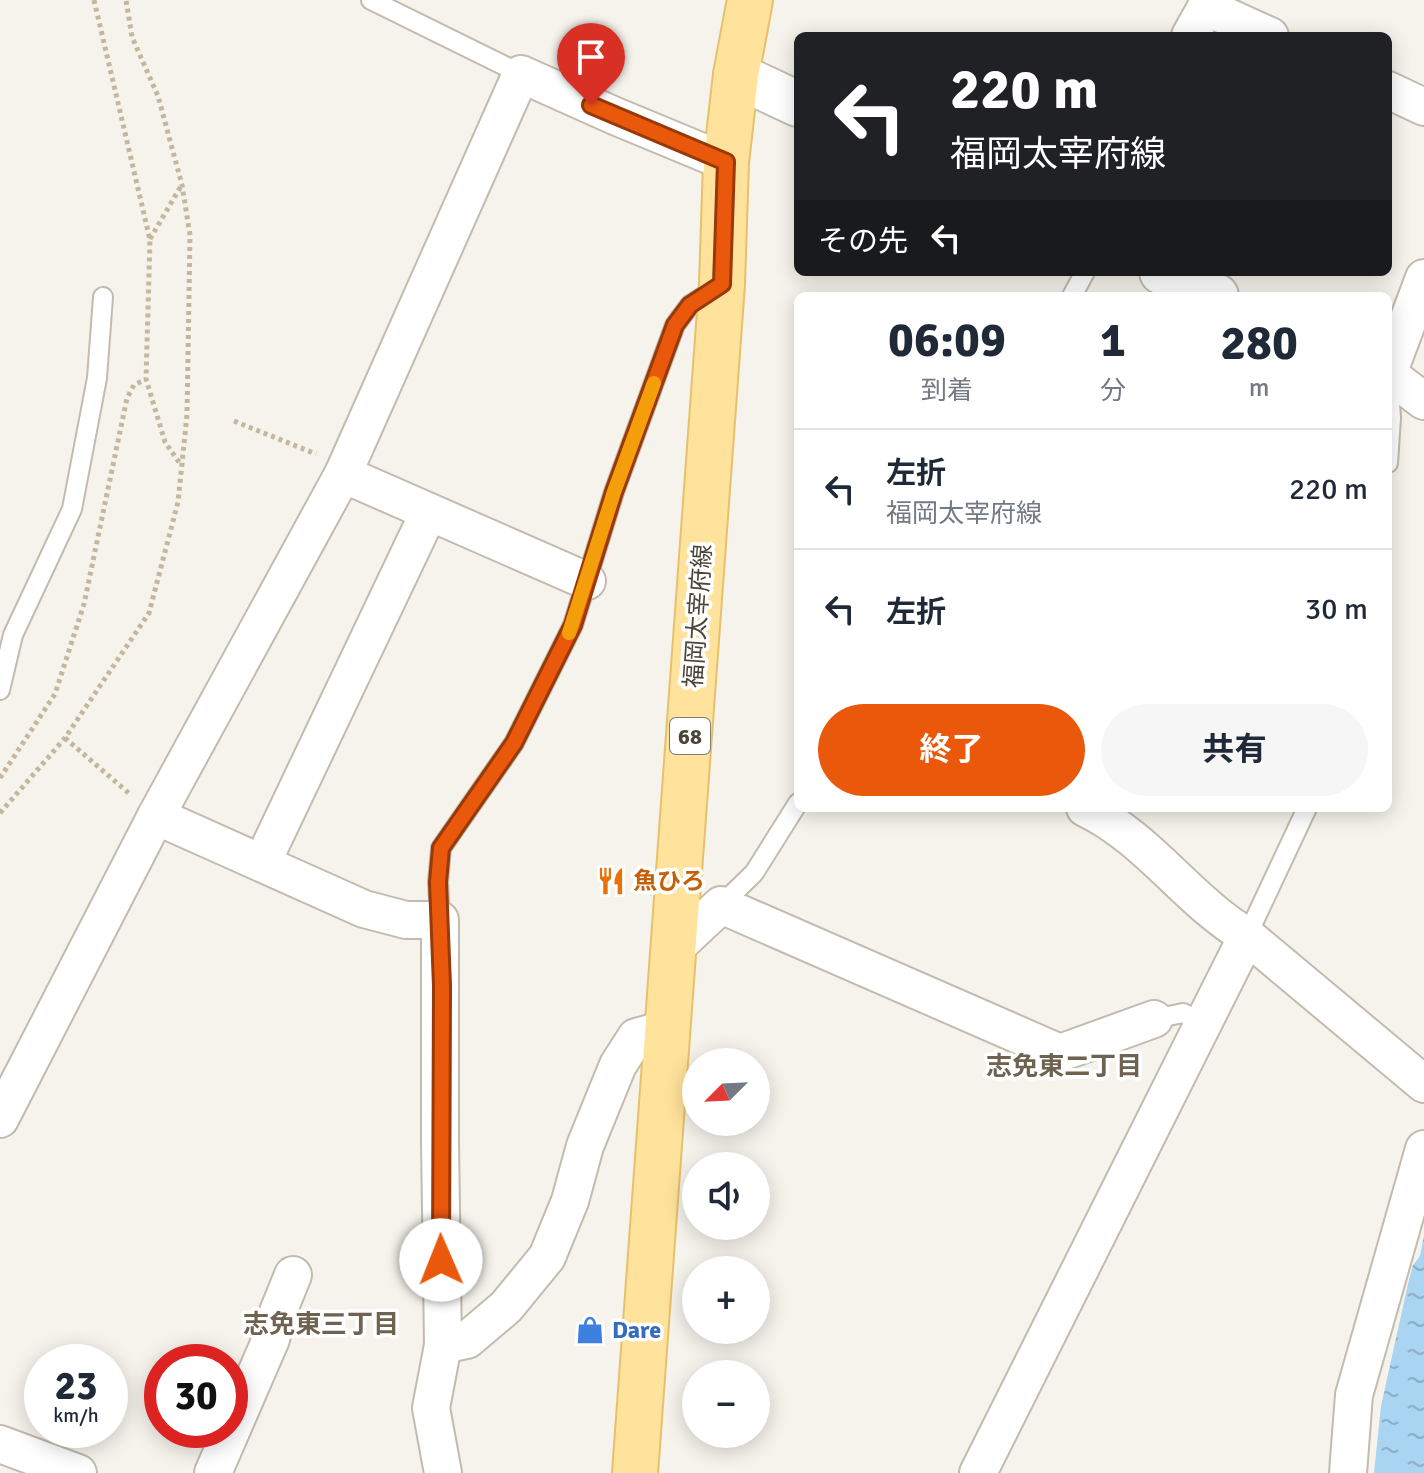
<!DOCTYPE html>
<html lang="ja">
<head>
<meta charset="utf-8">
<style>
  :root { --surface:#fff; --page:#f6f6f7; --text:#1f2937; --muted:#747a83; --line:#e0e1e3; --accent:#ea580c }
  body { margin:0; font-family:Signika,"Noto Sans JP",sans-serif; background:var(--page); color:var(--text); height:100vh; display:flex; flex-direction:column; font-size:30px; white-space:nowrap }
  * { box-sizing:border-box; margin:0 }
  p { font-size:26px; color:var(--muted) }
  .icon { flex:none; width:44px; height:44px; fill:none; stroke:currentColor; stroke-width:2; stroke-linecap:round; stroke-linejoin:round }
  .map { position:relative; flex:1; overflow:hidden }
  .panel { position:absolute; left:794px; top:292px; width:598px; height:520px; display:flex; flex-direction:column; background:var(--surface); border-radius:12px; box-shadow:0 4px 20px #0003 }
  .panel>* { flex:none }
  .top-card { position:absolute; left:794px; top:32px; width:598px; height:244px; border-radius:12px; box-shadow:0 4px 20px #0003; background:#202124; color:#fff; overflow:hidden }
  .needle { width:52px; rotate:246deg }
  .buttons { position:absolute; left:682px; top:1048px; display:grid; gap:16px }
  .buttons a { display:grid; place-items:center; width:88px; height:88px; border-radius:50%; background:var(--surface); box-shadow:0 4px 20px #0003; font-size:40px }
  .speed { position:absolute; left:24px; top:1344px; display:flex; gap:16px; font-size:40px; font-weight:700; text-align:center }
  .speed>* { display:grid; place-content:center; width:104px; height:104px; border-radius:50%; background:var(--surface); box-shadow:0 4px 20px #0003; line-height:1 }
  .speed small { font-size:20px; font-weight:400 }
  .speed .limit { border:12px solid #d22; background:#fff; color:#111 }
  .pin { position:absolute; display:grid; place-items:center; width:68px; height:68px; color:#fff; margin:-82px -34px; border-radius:50% 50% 50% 0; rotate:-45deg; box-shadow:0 0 8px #0007 }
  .pin .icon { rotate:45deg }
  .me { position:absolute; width:88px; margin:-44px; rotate:359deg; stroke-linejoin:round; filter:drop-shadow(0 0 6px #0008) }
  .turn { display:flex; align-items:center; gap:28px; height:168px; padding:0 24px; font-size:36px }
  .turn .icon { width:104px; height:104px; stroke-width:2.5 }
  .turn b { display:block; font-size:56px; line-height:68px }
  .then { display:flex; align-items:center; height:76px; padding:0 24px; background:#0003; gap:16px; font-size:30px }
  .eta { display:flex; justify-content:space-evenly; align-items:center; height:136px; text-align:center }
  .eta b { font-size:48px; font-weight:700; line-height:56px }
  .cta { display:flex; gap:16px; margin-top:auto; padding:16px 24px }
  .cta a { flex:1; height:92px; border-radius:48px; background:var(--accent); color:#fff; font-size:32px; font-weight:700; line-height:92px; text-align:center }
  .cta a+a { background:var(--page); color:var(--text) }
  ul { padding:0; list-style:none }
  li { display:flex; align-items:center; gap:24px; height:120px; padding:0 24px; border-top:2px solid var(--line) }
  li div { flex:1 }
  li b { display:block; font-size:30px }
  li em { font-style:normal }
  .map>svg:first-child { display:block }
</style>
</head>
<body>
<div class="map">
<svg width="1424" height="1473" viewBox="0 0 1424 1473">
  <defs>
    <pattern id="water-ripples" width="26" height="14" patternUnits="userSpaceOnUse" patternTransform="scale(2)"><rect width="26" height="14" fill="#a9d4f2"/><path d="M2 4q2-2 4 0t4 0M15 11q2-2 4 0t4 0" fill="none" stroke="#8caec5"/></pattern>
  </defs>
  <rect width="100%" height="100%" fill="#f6f3ec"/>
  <!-- water -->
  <polygon fill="url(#water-ripples)" points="1424,1235 1424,1473 1374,1473 1381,1406 1408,1284 1413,1265 1420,1256"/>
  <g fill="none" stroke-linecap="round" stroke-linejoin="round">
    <defs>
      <g id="service">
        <polyline points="371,0 521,74"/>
        <polyline points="1072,296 1085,272"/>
        <polyline points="1388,463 1391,418 1388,374"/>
        <polyline points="0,690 13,635 72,509 97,378 103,297"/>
        <polyline points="721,905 754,873 798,803"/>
        <polyline points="440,920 438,882 441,848 514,743 573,625 614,492 675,325 690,305 720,286"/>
        <polyline points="1247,936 1307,808"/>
        <polyline points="1154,1019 1183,1013 1204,1023"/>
      </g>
      <g id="minor">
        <polyline points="1206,7 1270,36"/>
        <polyline points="1190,36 1210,0"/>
        <polyline points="1388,90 1424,107"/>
        <polyline points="1424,278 1388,374 1424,401"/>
        <polyline points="343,474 587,581"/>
        <path d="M 1085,808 C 1148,838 1188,901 1247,936 L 1424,1084"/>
        <polyline points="156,816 364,909 406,920 440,920 440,1141 443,1345 431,1408 443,1473"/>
        <polyline points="262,863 429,512"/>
        <polyline points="675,948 721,905 1060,1053 1154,1019"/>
        <polyline points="0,1119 156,816 343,474 521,74 615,116 726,162"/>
        <polyline points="443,1345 467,1340 506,1307 547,1257 570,1201 585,1146 618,1065 636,1037 669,1028"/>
        <polyline points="0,1444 78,1473"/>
        <polyline points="213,1473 271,1339 278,1312 293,1275"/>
        <polyline points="978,1473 1247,936"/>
        <polyline points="1348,1473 1354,1395 1424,1149"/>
      </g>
      <g id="tertiary">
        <polyline points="736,75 798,104"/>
        <polyline points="1162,272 1216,296"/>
        <polyline points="1388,373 1388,374"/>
      </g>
      <polyline id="primary" points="635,1473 722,284 726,162 736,75 750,0"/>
    </defs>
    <!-- service casing -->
    <use href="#service" stroke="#c2bbae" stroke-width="22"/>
    <!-- minor casing -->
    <use href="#minor" stroke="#c2bbae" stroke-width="40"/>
    <!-- tertiary casing -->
    <use href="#tertiary" stroke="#c2bbae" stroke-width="48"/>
    <!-- primary casing -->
    <use href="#primary" stroke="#e6c16a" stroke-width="48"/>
    <!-- path -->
    <g stroke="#c4b79f" stroke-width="5" stroke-dasharray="4 4" stroke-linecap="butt">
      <polyline points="94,0 150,240 146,379 165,442 181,465"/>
      <polyline points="150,239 181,186"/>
      <polyline points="234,421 316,454"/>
      <polyline points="65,738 131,795"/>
      <polyline points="0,778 55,694 84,604 127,398 134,385 146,379"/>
      <polyline points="0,813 65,738 149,613 178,502 187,415 190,235 182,185 158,96 132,37 126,0"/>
    </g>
    <!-- service -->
    <use href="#service" stroke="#fff" stroke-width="18"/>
    <!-- minor -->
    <use href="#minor" stroke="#fff" stroke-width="36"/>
    <!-- tertiary -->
    <use href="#tertiary" stroke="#fff" stroke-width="44"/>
    <!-- primary -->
    <use href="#primary" stroke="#ffe39c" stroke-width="44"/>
  </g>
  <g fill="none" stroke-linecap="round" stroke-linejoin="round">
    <defs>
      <polyline id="route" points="441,1260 442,986 438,882 441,848 514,743 573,625 614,492 675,325 690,305 722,284 726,162 591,105"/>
    </defs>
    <!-- route casing -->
    <use href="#route" stroke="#983908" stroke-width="20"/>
    <!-- route -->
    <use href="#route" stroke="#ea580c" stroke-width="14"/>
    <!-- slow -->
    <polyline stroke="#f59e0b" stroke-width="14" points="569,633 614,492 654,383"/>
  </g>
  <!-- icons -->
  <defs>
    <symbol id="restaurant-bare" viewBox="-9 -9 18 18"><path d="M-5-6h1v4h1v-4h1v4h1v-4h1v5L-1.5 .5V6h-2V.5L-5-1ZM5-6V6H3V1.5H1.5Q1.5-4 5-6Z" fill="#e8710a" stroke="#fff" stroke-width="2.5" paint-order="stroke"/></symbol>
    <symbol id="shop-bare" viewBox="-9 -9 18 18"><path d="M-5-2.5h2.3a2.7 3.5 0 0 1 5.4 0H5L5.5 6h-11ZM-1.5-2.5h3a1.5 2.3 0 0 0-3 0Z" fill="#3f7fe0" stroke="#fff" stroke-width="2.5" paint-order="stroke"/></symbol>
  </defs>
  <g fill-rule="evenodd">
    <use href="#restaurant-bare" x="591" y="861" width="40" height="40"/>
    <use href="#shop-bare" x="570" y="1310" width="40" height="40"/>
  </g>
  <g text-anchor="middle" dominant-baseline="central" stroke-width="7" stroke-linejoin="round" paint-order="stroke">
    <!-- shield labels -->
    <rect fill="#fff" stroke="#817c74" stroke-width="2" x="670" y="718" width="40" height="36" rx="6"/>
    <g font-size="22" font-weight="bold" fill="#4b4439">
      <text x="690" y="736">68</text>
    </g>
    <!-- street labels -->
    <g font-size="24" fill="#4b4439" stroke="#fff">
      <text transform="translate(698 616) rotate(-86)">福岡太宰府線</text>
    </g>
    <!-- food labels -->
    <g font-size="24" font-weight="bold" fill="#c56008" stroke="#fff" text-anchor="start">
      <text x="633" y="881">魚ひろ</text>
    </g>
    <!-- shop labels -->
    <g font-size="24" font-weight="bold" fill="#366cbe" stroke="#fff" text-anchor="start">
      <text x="612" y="1330">Dare</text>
    </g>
    <!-- neighbourhood labels -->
    <g font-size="26" font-weight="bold" fill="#6e6250" stroke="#fff">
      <text x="1064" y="1067">志免東二丁目</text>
      <text x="321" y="1325">志免東三丁目</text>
    </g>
  </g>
</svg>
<div class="buttons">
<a><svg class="needle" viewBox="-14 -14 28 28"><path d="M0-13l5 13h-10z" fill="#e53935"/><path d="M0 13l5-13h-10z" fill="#747a83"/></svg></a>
<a><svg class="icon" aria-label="sound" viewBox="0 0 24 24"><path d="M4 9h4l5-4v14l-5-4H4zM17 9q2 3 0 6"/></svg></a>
<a>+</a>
<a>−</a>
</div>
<div class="speed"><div>23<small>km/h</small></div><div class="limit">30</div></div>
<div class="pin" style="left:591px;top:105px;background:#d93025"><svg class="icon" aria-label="arrive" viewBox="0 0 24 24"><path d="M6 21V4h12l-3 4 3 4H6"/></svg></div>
<svg class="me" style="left:441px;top:1260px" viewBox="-20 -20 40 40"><circle r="19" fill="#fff"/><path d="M0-13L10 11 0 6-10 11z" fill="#ea580c"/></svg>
<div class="top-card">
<div class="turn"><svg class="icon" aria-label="left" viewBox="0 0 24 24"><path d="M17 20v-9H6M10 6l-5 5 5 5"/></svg><div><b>220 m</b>福岡太宰府線</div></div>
<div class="then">その先<svg class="icon" aria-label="left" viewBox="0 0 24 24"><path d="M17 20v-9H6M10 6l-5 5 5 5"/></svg></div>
</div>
<section class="panel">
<div class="eta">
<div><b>06:09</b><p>到着</p></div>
<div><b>1</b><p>分</p></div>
<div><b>280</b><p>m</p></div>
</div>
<ul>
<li><svg class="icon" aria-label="left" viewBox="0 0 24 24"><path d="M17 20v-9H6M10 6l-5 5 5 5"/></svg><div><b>左折</b><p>福岡太宰府線</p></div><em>220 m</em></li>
<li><svg class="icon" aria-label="left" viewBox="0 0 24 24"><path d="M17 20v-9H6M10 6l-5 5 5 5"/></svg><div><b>左折</b></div><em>30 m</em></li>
</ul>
<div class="cta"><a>終了</a><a>共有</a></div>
</section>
</div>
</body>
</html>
